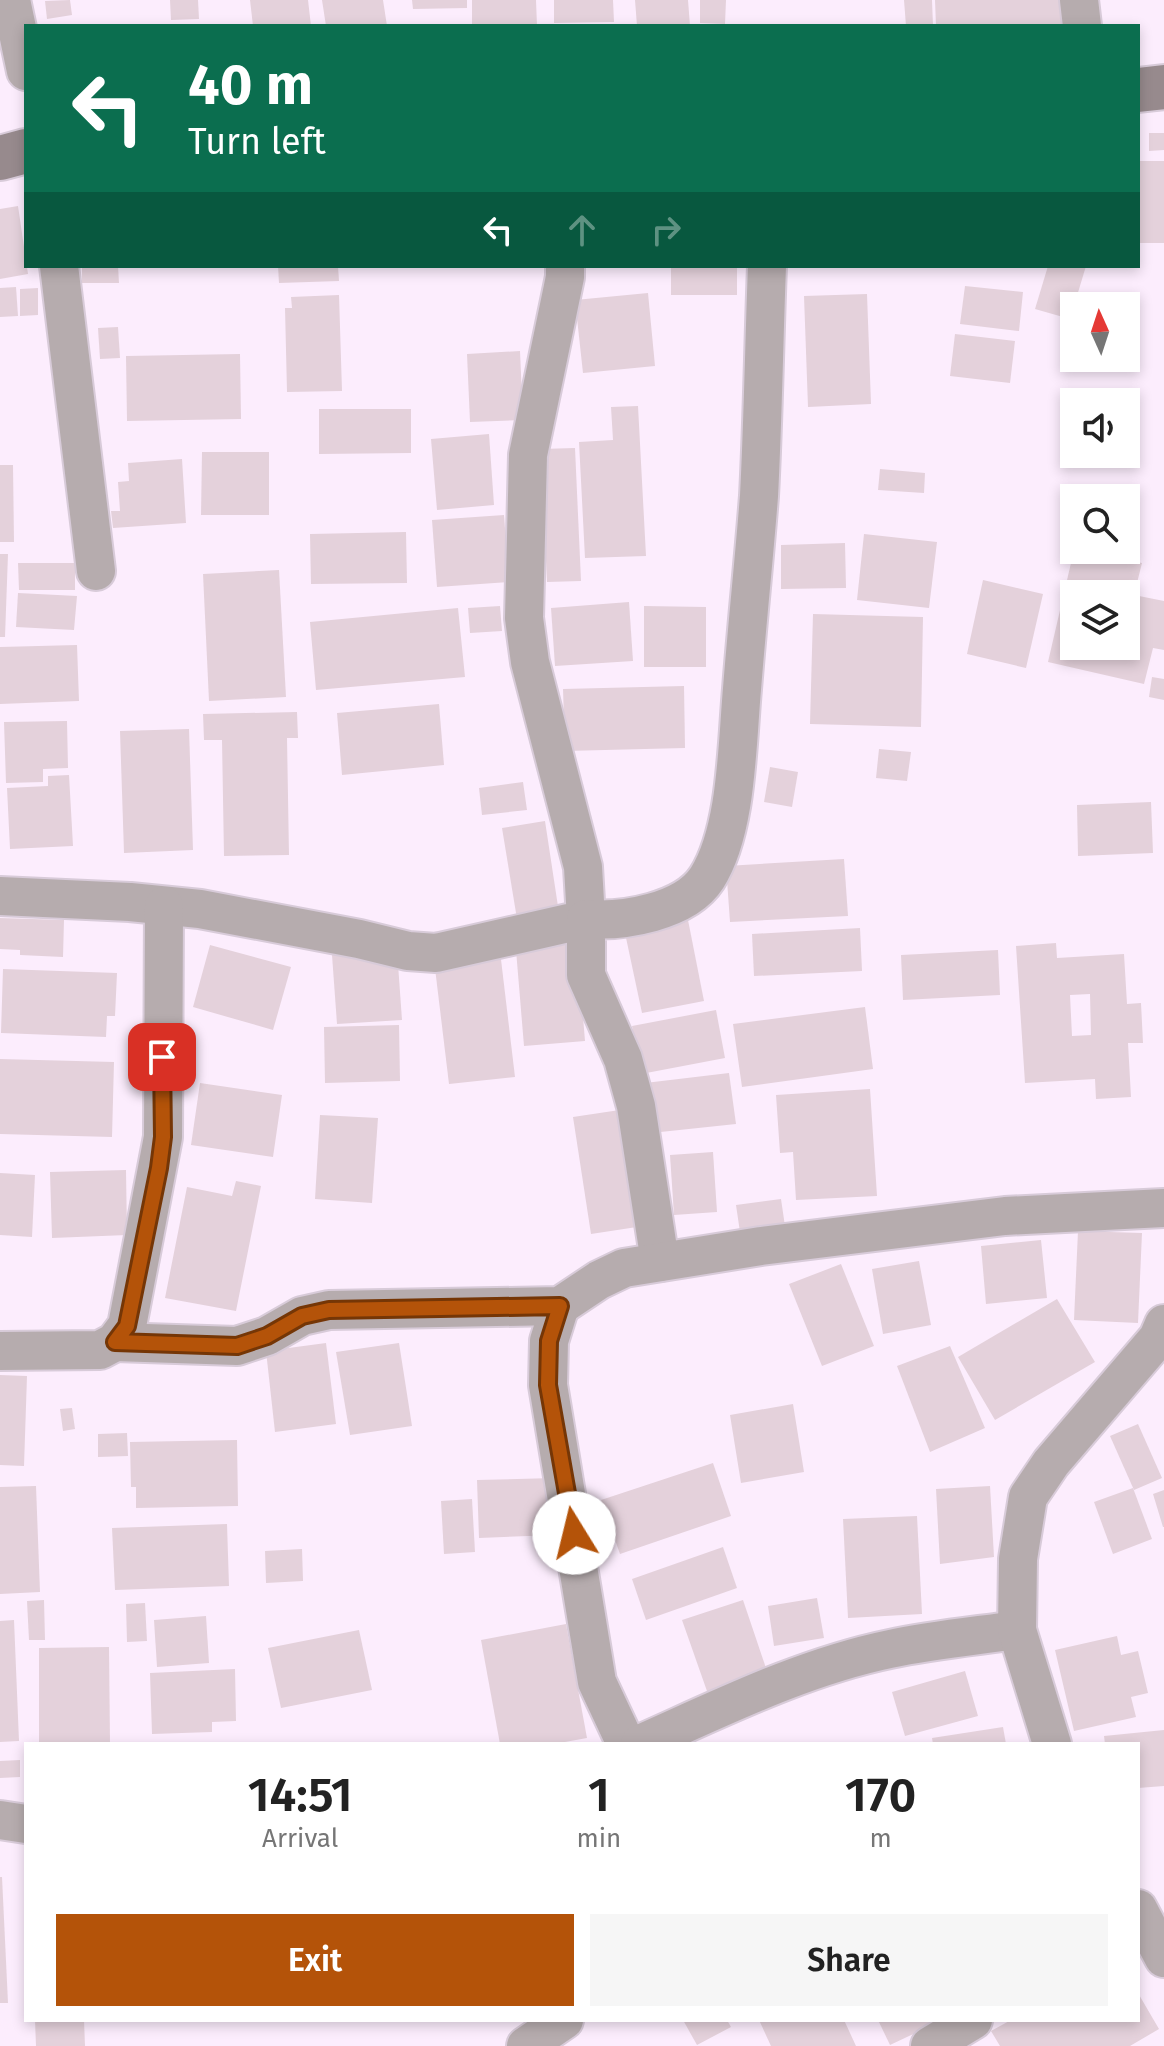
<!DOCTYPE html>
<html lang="en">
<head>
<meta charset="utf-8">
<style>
  :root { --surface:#fff; --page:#f6f6f6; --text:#222; --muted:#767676; --accent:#b45309 }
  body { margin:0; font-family:"Fira Sans",sans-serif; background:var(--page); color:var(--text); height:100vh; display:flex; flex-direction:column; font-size:30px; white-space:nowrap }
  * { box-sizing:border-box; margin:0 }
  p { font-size:26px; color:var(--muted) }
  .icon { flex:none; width:44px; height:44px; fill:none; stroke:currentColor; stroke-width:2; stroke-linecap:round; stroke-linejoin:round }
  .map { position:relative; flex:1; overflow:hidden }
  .details { position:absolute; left:24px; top:1742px; width:1116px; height:280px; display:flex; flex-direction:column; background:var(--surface); border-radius:0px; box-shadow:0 4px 12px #0003 }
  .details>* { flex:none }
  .top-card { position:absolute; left:24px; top:24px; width:1116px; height:244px; border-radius:0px; box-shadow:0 4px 12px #0003; background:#0b6e4f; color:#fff; overflow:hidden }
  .needle { width:52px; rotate:357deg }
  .controls { position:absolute; left:1060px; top:292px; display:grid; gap:16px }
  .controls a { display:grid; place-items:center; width:80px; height:80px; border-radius:0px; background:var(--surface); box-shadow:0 4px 12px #0003; font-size:40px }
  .pin { position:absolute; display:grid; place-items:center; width:68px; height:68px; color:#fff; margin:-34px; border-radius:16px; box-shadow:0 4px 12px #0006 }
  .me { position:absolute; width:88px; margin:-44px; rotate:351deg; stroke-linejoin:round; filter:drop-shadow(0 0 6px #0008) }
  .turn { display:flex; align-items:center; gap:28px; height:168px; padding:0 32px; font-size:36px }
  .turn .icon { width:104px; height:104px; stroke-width:2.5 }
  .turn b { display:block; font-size:56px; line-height:68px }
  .lanes { display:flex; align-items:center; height:76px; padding:0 32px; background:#0003; justify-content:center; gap:40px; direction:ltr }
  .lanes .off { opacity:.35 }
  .eta { display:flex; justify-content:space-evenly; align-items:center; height:136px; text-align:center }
  .eta b { font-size:48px; font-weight:600; line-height:56px }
  .primary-button { display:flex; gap:16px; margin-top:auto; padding:16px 32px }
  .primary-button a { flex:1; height:92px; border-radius:0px; background:var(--accent); color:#fff; font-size:32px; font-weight:600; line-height:92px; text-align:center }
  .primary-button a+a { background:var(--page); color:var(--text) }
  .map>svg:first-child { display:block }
</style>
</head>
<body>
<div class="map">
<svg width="1164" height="2046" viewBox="0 0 1164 2046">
  <rect width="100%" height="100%" fill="#fcedfd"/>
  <!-- building -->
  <g fill="#e4d1db" fill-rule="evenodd">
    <polygon points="70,0 72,15 47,19 45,1"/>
    <polygon points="170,0 198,0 199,19 171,20"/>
    <polygon points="250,0 308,0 311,26 253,26"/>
    <polygon points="322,0 383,0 387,26 326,26"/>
    <polygon points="412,0 467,0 467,8 413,9"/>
    <polygon points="472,0 536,0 537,26 472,26"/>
    <polygon points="554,0 613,0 614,22 554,23"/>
    <polygon points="635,0 688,0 690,26 637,26"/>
    <polygon points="700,0 726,0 725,24 700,23"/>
    <polygon points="904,0 932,0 933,26 906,26"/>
    <polygon points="935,0 1061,0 1061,24 936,26"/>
    <polygon points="1149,133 1164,133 1164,150 1149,151"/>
    <rect x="1138" y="161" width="26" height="82"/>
    <polygon points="18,206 28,274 0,279 0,209"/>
    <polygon points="82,266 118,266 119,283 82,283"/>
    <polygon points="278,266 338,266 339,281 279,283"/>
    <rect x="671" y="266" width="66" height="29"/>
    <polygon points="1048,266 1086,266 1070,319 1035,309"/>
    <polygon points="965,286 1023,292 1019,331 960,324"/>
    <polygon points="16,287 18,316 0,317 0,288"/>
    <polygon points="38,288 38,315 20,316 20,289"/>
    <polygon points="648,293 655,366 583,373 575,300"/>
    <polygon points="867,294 871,404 808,407 804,296"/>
    <polygon points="339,295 342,391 287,392 285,308 292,308 291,297"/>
    <polygon points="118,327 120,358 100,359 98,328"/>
    <polygon points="955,334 1015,341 1010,383 950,376"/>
    <polygon points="520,351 523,420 470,422 467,354"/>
    <polygon points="240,354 241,419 127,421 126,356"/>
    <polygon points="638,406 646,556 585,558 579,442 613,440 611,407"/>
    <polygon points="319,409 411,409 411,453 319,454"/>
    <polygon points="489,434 494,505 437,510 431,439"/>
    <polygon points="575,448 581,581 547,582 541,449"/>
    <polygon points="202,452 269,452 269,515 201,515"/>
    <polygon points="182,459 186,523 113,528 111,511 120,511 118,482 129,481 128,463"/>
    <polygon points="0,465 13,465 14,542 0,542"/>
    <polygon points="880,469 925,473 924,493 878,490"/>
    <polygon points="504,515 509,582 437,587 432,520"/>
    <polygon points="406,532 407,583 311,584 310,534"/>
    <polygon points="864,534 937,542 929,608 857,600"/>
    <polygon points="845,543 846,588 781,589 781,545"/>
    <path d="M 1074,550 L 1086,550 L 1142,563 L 1134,595 L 1164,601 L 1164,650 L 1153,648 L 1144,684 L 1048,662 ZM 1074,594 L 1126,594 L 1126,646 L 1074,646 Z"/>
    <polygon points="0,554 8,554 5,637 0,637"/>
    <polygon points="18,563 75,563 75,590 19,590"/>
    <polygon points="279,570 286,697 209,701 203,574"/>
    <polygon points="983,580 1043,594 1026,668 967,654"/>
    <polygon points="18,593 77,596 74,630 16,627"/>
    <polygon points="629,602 633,661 555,666 551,608"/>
    <polygon points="500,606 502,631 470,633 468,608"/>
    <polygon points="644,606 706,607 706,667 644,667"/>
    <polygon points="458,608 465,677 316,690 310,622"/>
    <polygon points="813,614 923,617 921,727 810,724"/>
    <polygon points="77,645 79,701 0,704 0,647"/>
    <polygon points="1152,677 1164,679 1164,700 1149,697"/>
    <polygon points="684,686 685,748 565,751 563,689"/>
    <polygon points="439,704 444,765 342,775 337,713"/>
    <polygon points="297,712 298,738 287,738 289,855 224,856 222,740 204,740 203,714"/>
    <polygon points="67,721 68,768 43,769 43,782 6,783 4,722"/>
    <polygon points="189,729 193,850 124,853 120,731"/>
    <polygon points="879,749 911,752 907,781 876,778"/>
    <polygon points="770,767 798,772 792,807 764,802"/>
    <polygon points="69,775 73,846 10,849 7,788 48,786 48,776"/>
    <polygon points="523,782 527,810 482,815 479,788"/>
    <polygon points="1151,802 1153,853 1078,856 1077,805"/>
    <polygon points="545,821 559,913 517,919 502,828"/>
    <polygon points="844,859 848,916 730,922 726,866"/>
    <polygon points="0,918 64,920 63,957 20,955 20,950 0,949"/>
    <polygon points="688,920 704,1001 642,1013 625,933"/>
    <polygon points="860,928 862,971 754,976 752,934"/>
    <polygon points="576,933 585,1041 524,1046 515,938"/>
    <path d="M 1056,943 L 1057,958 L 1124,954 L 1127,1004 L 1141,1003 L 1143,1043 L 1128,1043 L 1131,1097 L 1096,1099 L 1095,1079 L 1025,1083 L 1016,946 ZM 1090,994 L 1091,1035 L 1072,1036 L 1070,995 Z"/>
    <polygon points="210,945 291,967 273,1030 193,1007"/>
    <polygon points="397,950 402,1020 337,1024 332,955"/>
    <polygon points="998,950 1000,995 903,1000 901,955"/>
    <polygon points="500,951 515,1077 449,1084 434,960"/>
    <polygon points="3,969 117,973 115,1016 107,1016 106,1037 1,1033"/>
    <polygon points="865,1007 873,1069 742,1087 733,1024"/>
    <polygon points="716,1010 725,1058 641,1074 632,1026"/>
    <polygon points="399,1025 400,1081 325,1083 324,1027"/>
    <polygon points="0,1059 114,1062 112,1137 0,1134"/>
    <polygon points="729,1073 736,1124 651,1133 645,1083"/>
    <polygon points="200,1083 282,1095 273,1157 191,1145"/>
    <polygon points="870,1089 877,1196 796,1200 793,1152 780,1153 776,1095"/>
    <polygon points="633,1108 650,1225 591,1234 573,1117"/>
    <polygon points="320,1115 378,1118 372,1203 315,1199"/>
    <polygon points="713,1152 717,1212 674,1215 670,1155"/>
    <polygon points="126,1170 127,1235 52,1238 50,1172"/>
    <polygon points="0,1173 35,1175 32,1237 0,1235"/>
    <polygon points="236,1181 261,1186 236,1311 165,1298 187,1187 232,1196"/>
    <polygon points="781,1199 786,1233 741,1239 736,1205"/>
    <polygon points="1078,1231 1142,1233 1138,1323 1074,1320"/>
    <polygon points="1041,1240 1047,1298 986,1304 981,1246"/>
    <polygon points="919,1261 931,1325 883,1334 872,1269"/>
    <polygon points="841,1264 874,1346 822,1366 789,1284"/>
    <polygon points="1057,1299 1095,1362 995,1420 958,1357"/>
    <polygon points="326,1343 336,1424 275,1432 266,1351"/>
    <polygon points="399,1343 412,1426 350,1435 336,1352"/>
    <polygon points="950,1346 985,1428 930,1452 897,1366"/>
    <polygon points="0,1375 27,1376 24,1466 0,1465"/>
    <polygon points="793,1404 804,1472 741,1483 730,1415"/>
    <polygon points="72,1408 75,1429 63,1431 60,1409"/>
    <polygon points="1138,1424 1162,1478 1134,1490 1110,1436"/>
    <polygon points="127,1433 128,1456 98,1457 98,1434"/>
    <polygon points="237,1440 238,1506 136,1508 136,1487 131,1487 130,1442"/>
    <polygon points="713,1463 731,1516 620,1554 601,1500"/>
    <polygon points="554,1478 556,1535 479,1538 477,1480"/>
    <polygon points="36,1486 40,1592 0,1594 0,1487"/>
    <polygon points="990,1486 994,1557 940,1564 936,1489"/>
    <polygon points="1133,1488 1152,1539 1113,1554 1094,1502"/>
    <polygon points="1164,1490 1164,1527 1163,1527 1153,1494"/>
    <polygon points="472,1499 475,1552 444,1554 441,1501"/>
    <polygon points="917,1516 922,1614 848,1618 843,1519"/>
    <polygon points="227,1524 229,1586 115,1590 112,1528"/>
    <polygon points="723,1547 737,1588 646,1620 632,1579"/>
    <polygon points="302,1549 303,1581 266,1583 265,1551"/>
    <polygon points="817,1598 824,1638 774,1646 768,1606"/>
    <polygon points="44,1600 45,1640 29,1640 27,1601"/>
    <polygon points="743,1600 768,1674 708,1694 682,1620"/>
    <polygon points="145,1603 147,1641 127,1642 126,1604"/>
    <polygon points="206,1616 209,1663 157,1667 154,1620"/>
    <polygon points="14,1620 19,1741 0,1742 0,1621"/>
    <polygon points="566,1624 587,1738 554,1744 500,1744 481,1640"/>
    <polygon points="359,1630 372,1690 281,1708 268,1648"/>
    <polygon points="1117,1636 1121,1655 1138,1651 1148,1693 1131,1697 1136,1717 1074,1731 1055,1650"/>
    <polygon points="109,1647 110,1744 39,1744 39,1648"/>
    <polygon points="235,1669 236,1721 212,1722 212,1732 152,1734 150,1673"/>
    <polygon points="965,1671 978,1716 905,1736 892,1692"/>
    <polygon points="1003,1727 1006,1744 933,1744 932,1738"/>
    <polygon points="1164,1730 1164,1786 1138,1788 1138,1744 1105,1744 1104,1736"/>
    <polygon points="20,1760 20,1777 0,1778 0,1761"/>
    <polygon points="0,1877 2,1877 8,2003 0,2003"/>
    <polygon points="1138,1993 1159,2029 1130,2046 1000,2046 991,2031 1011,2020 1138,2020"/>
    <polygon points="35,2020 84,2020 85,2046 36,2046"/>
    <polygon points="683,2020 727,2020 731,2027 697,2045"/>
    <polygon points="759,2020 844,2020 856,2046 771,2046"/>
    <polygon points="878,2020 943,2020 890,2045"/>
  </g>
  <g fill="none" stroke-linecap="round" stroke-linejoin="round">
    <defs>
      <g id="street">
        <polyline points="11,0 26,71"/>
        <polyline points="1079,0 1082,26"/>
        <polyline points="59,266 96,571"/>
        <polyline points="0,896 130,902 200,909 359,939 408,951 436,953 586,919 583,867 530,662 524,618 528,455 565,277 565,266"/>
        <path d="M 660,1262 L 636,1106 L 623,1059 L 586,975 L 586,919 C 623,922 685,912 707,878 C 737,831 737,745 742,689 C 747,625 754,560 759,496 C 763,420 764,343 767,266"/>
        <polyline points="560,1306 549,1341 548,1385 597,1682 626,1744"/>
        <polyline points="115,1342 237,1346 267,1336 302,1316 329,1310 560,1306 599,1280 624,1268 761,1246 1005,1216 1164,1208"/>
        <polyline points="0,1351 100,1350 115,1342 127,1326 163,1137 164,906"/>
        <path d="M 640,1744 C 721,1708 803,1667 890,1649 C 932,1640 975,1636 1017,1630"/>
        <polyline points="1052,1744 1017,1630 1018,1559 1028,1497 1051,1463 1158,1338 1164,1324"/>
        <polyline points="0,1820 26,1824"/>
        <polyline points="1138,1909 1164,1958"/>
        <polyline points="526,2046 564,2020"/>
        <polyline points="930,2046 973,2020"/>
      </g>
      <g id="secondary">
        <polyline points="1138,90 1164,87"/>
        <polyline points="0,158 26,151"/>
      </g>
    </defs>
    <!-- street casing -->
    <use href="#street" stroke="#d8cbd9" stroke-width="42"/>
    <!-- secondary casing -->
    <use href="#secondary" stroke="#d8cbd9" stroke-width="48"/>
    <!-- street -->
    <use href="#street" stroke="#b6acae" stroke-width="38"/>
    <!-- secondary -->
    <use href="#secondary" stroke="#978a8d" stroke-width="44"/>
  </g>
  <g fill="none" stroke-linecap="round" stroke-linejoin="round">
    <defs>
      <polyline id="route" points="162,1057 163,1137 159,1168 127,1326 115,1342 237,1346 267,1336 302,1316 329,1310 560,1306 549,1341 548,1385 574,1533"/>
    </defs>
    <!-- route casing -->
    <use href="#route" stroke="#753606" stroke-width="20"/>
    <!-- route -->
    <use href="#route" stroke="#b45309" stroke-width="14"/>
  </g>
</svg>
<div class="controls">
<a><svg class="needle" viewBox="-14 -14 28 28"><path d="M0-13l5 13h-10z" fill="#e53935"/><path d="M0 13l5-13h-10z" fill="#767676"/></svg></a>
<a><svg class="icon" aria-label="sound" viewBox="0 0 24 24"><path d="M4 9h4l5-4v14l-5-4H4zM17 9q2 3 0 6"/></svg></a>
<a><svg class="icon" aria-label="search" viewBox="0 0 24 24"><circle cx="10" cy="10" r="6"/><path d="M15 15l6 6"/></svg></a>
<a><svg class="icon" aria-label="layers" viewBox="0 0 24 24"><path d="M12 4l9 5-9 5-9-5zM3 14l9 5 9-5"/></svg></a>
</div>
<div class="pin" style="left:162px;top:1057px;background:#d93025"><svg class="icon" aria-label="arrive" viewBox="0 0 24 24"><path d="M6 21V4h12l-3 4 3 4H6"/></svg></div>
<svg class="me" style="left:574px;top:1533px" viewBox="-20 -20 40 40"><circle r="19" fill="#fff"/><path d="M0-13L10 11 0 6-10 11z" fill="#b45309"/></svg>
<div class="top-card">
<div class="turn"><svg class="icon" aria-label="left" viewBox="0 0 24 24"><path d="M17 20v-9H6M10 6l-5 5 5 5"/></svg><div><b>40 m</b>Turn left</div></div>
<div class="lanes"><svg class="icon" aria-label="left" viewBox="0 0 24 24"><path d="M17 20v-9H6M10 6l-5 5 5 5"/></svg><svg class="icon off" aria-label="ahead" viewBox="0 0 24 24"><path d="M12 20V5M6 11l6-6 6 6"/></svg><svg class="icon off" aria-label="right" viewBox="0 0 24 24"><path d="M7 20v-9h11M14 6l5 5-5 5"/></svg></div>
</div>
<section class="details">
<div class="eta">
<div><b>14:51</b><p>Arrival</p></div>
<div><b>1</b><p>min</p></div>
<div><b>170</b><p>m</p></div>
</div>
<div class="primary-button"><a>Exit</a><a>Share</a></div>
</section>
</div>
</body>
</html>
